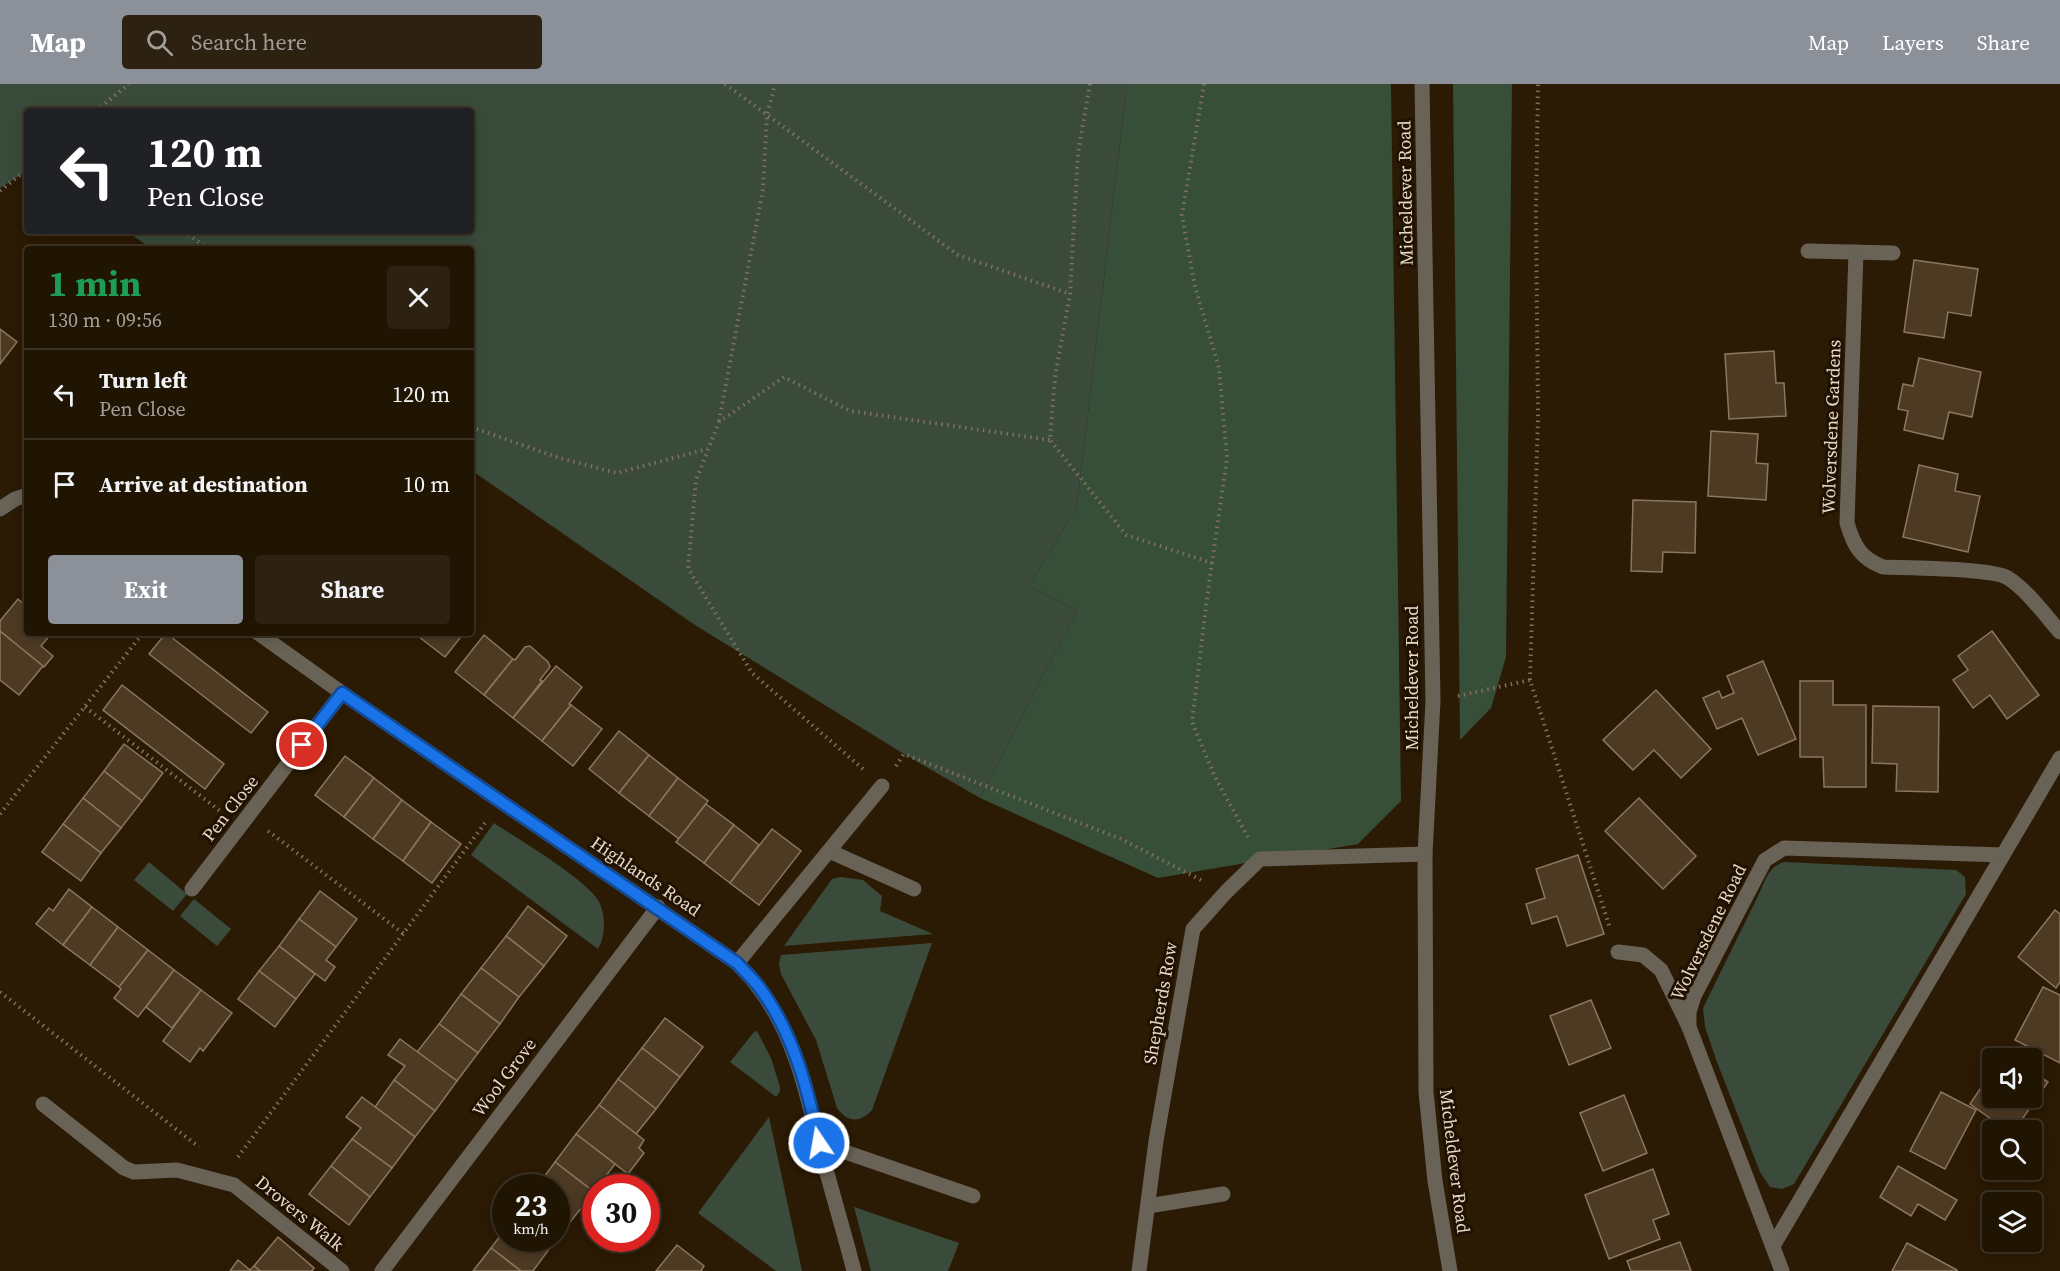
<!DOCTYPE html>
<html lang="en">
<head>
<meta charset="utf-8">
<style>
  :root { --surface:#201403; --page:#2d2112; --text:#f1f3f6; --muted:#a29e9a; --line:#3d3325; --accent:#8c9099 }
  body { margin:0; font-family:"Source Serif 4",serif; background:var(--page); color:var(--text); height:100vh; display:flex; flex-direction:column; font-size:22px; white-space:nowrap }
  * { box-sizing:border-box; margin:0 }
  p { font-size:20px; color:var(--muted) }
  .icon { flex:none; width:33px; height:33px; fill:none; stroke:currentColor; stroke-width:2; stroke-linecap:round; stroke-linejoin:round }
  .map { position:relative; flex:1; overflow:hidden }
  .sheet { position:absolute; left:24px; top:162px; width:450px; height:390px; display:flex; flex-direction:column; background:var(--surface); border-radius:6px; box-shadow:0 3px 15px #0003,0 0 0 2px var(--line) }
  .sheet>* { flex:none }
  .top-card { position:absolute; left:24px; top:24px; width:450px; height:126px; border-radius:6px; box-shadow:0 3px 15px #0003,0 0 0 2px var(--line); background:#202124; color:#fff; overflow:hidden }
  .buttons { position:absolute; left:1982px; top:964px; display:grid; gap:12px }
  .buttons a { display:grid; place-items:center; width:60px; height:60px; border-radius:6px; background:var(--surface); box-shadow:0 3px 15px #0003,0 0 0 2px var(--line); font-size:30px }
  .speed { position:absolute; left:492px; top:1090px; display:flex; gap:12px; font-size:30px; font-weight:700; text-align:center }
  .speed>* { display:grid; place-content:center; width:78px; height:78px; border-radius:50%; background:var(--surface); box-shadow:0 3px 15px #0003,0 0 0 2px var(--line); line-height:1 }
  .speed small { font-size:15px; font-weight:400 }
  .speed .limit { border:9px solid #d22; background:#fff; color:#111 }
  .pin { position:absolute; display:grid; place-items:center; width:51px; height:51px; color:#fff; margin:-26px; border:3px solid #fff; border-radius:50%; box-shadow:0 2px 6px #0007 }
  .me { position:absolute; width:66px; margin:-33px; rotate:348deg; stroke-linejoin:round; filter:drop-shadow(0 0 4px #0008) }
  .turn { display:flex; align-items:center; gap:21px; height:126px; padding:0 24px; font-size:27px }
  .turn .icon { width:78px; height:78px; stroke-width:2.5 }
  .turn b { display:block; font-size:42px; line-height:51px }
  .round { display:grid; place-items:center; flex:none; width:63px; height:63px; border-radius:6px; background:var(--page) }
  .head { display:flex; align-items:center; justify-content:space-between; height:102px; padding:0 24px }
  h1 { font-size:36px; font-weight:700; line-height:45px; color:#1e9e55 }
  .action { display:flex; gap:12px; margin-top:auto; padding:12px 24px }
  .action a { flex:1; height:69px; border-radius:6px; background:var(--accent); color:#fff; font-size:24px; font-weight:700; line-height:69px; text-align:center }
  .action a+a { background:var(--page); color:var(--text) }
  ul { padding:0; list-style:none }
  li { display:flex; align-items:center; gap:18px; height:90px; padding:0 24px; border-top:2px solid var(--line) }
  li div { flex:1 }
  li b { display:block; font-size:22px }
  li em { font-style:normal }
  header { display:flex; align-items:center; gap:36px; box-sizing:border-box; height:84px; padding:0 30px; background:var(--accent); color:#fff }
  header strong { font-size:28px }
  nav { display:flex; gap:33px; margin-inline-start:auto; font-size:21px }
  .search { width:420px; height:54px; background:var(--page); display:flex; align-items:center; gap:15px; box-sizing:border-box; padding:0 21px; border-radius:6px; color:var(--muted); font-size:22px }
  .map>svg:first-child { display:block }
</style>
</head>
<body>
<header>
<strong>Map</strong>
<div class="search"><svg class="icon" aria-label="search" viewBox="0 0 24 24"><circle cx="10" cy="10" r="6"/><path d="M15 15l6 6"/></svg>Search here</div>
<nav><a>Map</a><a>Layers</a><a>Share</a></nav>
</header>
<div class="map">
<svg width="2060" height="1187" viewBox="0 0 2060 1187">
  <rect width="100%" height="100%" fill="#2b1a04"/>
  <!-- green -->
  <g fill="#3a4b3b">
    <polygon points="0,0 1127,0 1077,422 1029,502 1077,526 980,714 904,670 695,541 471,386 471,165 152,165 126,147 471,147 471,27 27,27 27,87 0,104"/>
    <path d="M 494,739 C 518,755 584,794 598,816 C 606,830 606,851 598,865 L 471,771 Z"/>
    <polygon points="149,778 187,810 173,827 134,796"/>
    <path d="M 1784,778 L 1956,786 L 1965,793 L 1966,810 L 1794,1100 L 1782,1105 L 1770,1103 L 1760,1088 L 1717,978 L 1705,943 L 1703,924 L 1759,810 C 1765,796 1769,782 1784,778 Z"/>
    <polygon points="841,793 863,796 882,812 880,827 933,850 784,862 832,795"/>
    <polygon points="194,815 231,845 217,862 180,832"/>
    <path d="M 932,859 L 872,1026 C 860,1039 848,1039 837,1024 L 816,956 L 781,890 L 779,879 L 781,871 Z"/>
    <polygon points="757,947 771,974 780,1003 780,1008 776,1013 730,978 754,948"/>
    <polygon points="769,1033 802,1187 776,1187 698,1129"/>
    <polygon points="854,1123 959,1159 948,1187 871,1187"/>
  </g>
  <!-- forest -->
  <g fill="#374e39">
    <polygon points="1127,0 1391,0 1401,717 1358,760 1158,794 980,714 1077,526 1029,502 1077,422"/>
    <polygon points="1453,0 1512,0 1506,573 1491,624 1460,656"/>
  </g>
  <!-- building -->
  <g fill="#4d3a23" stroke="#8c765e" stroke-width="1.5">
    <polygon points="1914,176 1978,185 1971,232 1948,228 1944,254 1904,248"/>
    <polygon points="0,245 17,258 0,280"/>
    <polygon points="1774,267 1776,299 1784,299 1786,332 1729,335 1725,270"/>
    <polygon points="1919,274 1981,288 1972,333 1949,328 1943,355 1904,346 1908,327 1898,325 1903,300 1913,302"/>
    <polygon points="1711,347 1758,350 1756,379 1768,380 1766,416 1708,412"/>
    <polygon points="1919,381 1958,390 1955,407 1980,412 1968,468 1903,453"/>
    <polygon points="1633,416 1696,418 1695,469 1663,468 1662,488 1631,487"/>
    <polygon points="18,515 27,523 27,549 52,549 41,562 53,572 44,583 0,547 0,537"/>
    <polygon points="0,547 43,582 19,611 0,596"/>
    <polygon points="1992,547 2039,611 2007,635 1990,611 1973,624 1953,596 1968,586 1958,572"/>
    <polygon points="166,549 268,628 251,649 149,570"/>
    <polygon points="414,549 464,549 445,573"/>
    <polygon points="484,551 513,575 484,611 455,588"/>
    <polygon points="530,562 548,578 550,583 540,596 542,597 513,634 484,611 513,575 515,576 525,563"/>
    <polygon points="1763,577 1796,655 1758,671 1742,634 1717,645 1703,614 1719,607 1722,614 1734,609 1727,592"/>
    <polygon points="556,582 582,603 569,620 571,621 542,657 513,634"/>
    <polygon points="1800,597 1833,597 1833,621 1866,621 1866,703 1824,703 1823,673 1800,673"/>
    <polygon points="122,601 224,680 205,705 103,626"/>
    <polygon points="1656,606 1711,665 1681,694 1654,666 1633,686 1603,656"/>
    <polygon points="571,621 602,645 573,682 542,657"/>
    <polygon points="1873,622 1939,623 1938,708 1896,707 1897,680 1872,679"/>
    <polygon points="619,647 649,671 619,709 589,685"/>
    <polygon points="124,660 163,689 142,717 104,687"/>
    <polygon points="649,671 678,694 649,732 619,709"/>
    <polygon points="345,672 374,694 344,733 315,711"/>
    <polygon points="104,687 142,717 121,744 83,714"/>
    <polygon points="374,694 402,716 373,755 344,733"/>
    <polygon points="678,694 708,717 679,755 649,732"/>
    <polygon points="83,714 121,744 101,769 63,740"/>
    <polygon points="1639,714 1696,772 1663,805 1605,747"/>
    <polygon points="402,716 431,738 403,777 373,755"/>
    <polygon points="706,720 734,741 704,779 676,758"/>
    <polygon points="431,738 461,760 432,799 403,777"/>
    <polygon points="63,740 101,769 81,797 42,768"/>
    <polygon points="734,741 759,761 730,799 704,779"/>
    <polygon points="772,745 801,767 759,821 730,799"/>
    <polygon points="1578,771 1604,850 1567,862 1557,832 1532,840 1526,820 1545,814 1536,785"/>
    <polygon points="69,805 92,823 63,861 36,840 49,824 53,827"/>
    <polygon points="320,807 357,835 336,863 299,835"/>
    <polygon points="528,822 567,852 544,882 506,852"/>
    <polygon points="92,823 118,843 90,881 63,861"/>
    <polygon points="2055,826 2060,830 2060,898 2056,904 2018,873"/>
    <polygon points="299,835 336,863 326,876 335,883 325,897 279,862"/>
    <polygon points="118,843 148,866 119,903 90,881"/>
    <polygon points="506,852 544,882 519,913 481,884"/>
    <polygon points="279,862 315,890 296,915 259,887"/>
    <polygon points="148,866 174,886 138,933 114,914 121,905 119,903"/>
    <polygon points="481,884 519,913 500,940 461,910"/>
    <polygon points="174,886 201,906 172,944 146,923"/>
    <polygon points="259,887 296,915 275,943 238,915"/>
    <polygon points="2043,903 2060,911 2060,979 2015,956"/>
    <polygon points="201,906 232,929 203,967 200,964 190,978 163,957"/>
    <polygon points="461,910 500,940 478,969 439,940"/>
    <polygon points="1591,916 1611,964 1569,981 1550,932"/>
    <polygon points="665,934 703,963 680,993 642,964"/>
    <polygon points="439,940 478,969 457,997 417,968"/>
    <polygon points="400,955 457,997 435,1027 394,996 405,982 388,971"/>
    <polygon points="642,964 680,993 656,1025 618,995"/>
    <polygon points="1992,987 1992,1014 2031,1014 2031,987 2048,998 2014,1047 2008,1047 1970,1020"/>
    <polygon points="618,995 656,1025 636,1050 599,1021"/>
    <polygon points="394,996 435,1027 415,1053 375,1023"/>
    <polygon points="1941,1008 1976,1026 1945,1085 1910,1067"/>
    <polygon points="1624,1011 1647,1069 1603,1087 1580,1029"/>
    <polygon points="362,1013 415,1053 392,1084 352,1055 361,1044 346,1033"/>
    <polygon points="599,1021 644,1056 639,1064 644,1069 628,1090 576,1050"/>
    <polygon points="576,1050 615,1080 594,1108 555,1078"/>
    <polygon points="352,1055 392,1084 370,1113 331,1082"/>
    <polygon points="555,1078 594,1108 571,1137 556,1126 556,1104 536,1104"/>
    <polygon points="331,1082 370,1113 349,1141 309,1110"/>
    <polygon points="1898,1082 1957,1116 1945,1136 1918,1120 1911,1132 1880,1113"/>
    <polygon points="1653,1085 1669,1130 1653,1136 1660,1155 1609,1175 1585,1111"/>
    <polygon points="556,1126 571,1137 550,1164 538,1155 556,1155"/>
    <polygon points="506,1144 506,1155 538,1155 550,1164 533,1187 521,1187 491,1164"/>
    <polygon points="278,1153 314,1184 312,1187 260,1187 254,1182"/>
    <polygon points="1680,1158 1691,1187 1631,1187 1627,1177"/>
    <polygon points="1907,1159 1957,1186 1957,1187 1892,1187"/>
    <polygon points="677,1161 704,1182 701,1187 656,1187"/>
    <polygon points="491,1164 521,1187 473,1187"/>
    <polygon points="238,1176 250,1186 254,1182 260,1187 230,1187"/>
  </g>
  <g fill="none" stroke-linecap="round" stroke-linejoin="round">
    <!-- path -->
    <g stroke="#80715f" stroke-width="4" stroke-dasharray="1.5 4.5" stroke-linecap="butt">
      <polyline points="725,0 958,171 1070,210"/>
      <polyline points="1090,0 1078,69 1070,210 1055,293 1050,356 1126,451 1212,479"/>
      <polyline points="1204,0 1182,131 1195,203 1219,284 1227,374 1208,507 1192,638 1215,693 1248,753"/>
      <polyline points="96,27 129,0"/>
      <polyline points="0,107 27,85"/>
      <polyline points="183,147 209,165"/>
      <polyline points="719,337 763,105 767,31 775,0"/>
      <polyline points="471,343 559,374 617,389 707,365"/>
      <polyline points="1530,596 1538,335 1536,128 1538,0"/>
      <polyline points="1458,612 1530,596 1610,844"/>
      <polyline points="85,623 220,727"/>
      <polyline points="896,682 904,670 1121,755 1201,796"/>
      <polyline points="863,685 752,589 688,484 696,396 719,338 784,293 850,327 1050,356"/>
      <polyline points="0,730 143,549"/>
      <polyline points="268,747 404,850"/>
      <polyline points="0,908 199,1063"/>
      <polyline points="238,1073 485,739"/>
    </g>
    <!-- service -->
    <g stroke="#696256" stroke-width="15">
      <polyline points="829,767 914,805"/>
      <polyline points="1618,868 1643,871 1661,886 1689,943"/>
      <polyline points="819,1059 973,1112"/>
      <polyline points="1148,1122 1223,1110"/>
    </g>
    <!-- minor -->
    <g stroke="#696256" stroke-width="15">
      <polyline points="1422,0 1433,617 1425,770 1426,1008 1435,1097 1450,1187"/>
      <polyline points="1808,167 1893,169"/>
      <path d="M 1856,168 L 1847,439 C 1854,462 1860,474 1883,483 C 1906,484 1993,484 2008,494 C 2027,506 2045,531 2060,548"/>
      <polyline points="0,425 15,415 27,411"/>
      <path d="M 258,549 L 342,609 L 737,879 C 744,887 752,894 758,903 C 793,948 806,1005 819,1059 C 830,1102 843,1144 854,1187"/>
      <polyline points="192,805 342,609"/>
      <polyline points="737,879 882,702"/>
      <polyline points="43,1020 124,1084 134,1088 177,1086 234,1101 342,1187"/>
      <polyline points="1773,1162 2003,771"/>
      <polyline points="382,1187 658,823"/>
      <polyline points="1139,1187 1156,1057 1193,845 1226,808 1260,775 1425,770"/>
      <polyline points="1782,1187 1689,943 1689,928 1694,912 1765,776 1784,764 2003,771 2060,674"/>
    </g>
  </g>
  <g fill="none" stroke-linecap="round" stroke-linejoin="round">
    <defs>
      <path id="route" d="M 302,661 L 342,609 L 737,879 C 744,887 752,894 759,903 C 793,948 808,1005 819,1059"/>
    </defs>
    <!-- route casing -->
    <use href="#route" stroke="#114b97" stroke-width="15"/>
    <!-- route -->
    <use href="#route" stroke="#1a73e8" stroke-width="10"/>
  </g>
  <g text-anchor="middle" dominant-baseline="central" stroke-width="6" stroke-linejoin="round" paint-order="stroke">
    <!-- street labels -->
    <g font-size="18" fill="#e6dacd" stroke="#211100">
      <text transform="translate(1405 109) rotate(-91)">Micheldever Road</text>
      <text transform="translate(1831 343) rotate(-88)">Wolversdene Gardens</text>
      <text transform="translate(1411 594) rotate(-90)">Micheldever Road</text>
      <text transform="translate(230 724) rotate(-52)">Pen Close</text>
      <text transform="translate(646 792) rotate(34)">Highlands Road</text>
      <text transform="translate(1708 848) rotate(-64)">Wolversdene Road</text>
      <text transform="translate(1160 919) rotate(-80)">Shepherds Row</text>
      <text transform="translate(504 993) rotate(-53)">Wool Grove</text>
      <text transform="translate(1455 1077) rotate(83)">Micheldever Road</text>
      <text transform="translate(300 1129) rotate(39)">Drovers Walk</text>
    </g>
  </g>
</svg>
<div class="buttons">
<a><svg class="icon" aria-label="sound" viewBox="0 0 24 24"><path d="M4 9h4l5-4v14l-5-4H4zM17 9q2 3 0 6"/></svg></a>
<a><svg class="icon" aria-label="search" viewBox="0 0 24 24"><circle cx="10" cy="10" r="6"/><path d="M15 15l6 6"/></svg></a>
<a><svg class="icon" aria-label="layers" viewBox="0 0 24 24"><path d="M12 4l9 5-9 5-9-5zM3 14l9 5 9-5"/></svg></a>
</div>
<div class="speed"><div>23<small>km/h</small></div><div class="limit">30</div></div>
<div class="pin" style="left:302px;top:661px;background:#d93025"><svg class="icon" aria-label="arrive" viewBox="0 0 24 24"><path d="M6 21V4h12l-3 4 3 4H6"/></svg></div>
<svg class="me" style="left:819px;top:1059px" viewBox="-20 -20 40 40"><circle r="17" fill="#1a73e8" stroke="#fff" stroke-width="3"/><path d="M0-11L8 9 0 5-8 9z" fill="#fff"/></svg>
<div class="top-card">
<div class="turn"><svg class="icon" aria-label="left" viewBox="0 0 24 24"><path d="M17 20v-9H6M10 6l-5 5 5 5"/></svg><div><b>120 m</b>Pen Close</div></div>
</div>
<section class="sheet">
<div class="head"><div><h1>1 min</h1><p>130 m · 09:56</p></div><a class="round"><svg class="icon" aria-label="close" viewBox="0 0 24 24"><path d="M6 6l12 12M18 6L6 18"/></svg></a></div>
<ul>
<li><svg class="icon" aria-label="left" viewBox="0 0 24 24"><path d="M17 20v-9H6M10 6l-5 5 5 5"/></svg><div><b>Turn left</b><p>Pen Close</p></div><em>120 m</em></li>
<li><svg class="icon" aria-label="arrive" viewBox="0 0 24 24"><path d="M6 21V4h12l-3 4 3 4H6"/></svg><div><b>Arrive at destination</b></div><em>10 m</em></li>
</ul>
<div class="action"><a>Exit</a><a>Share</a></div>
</section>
</div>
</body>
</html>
